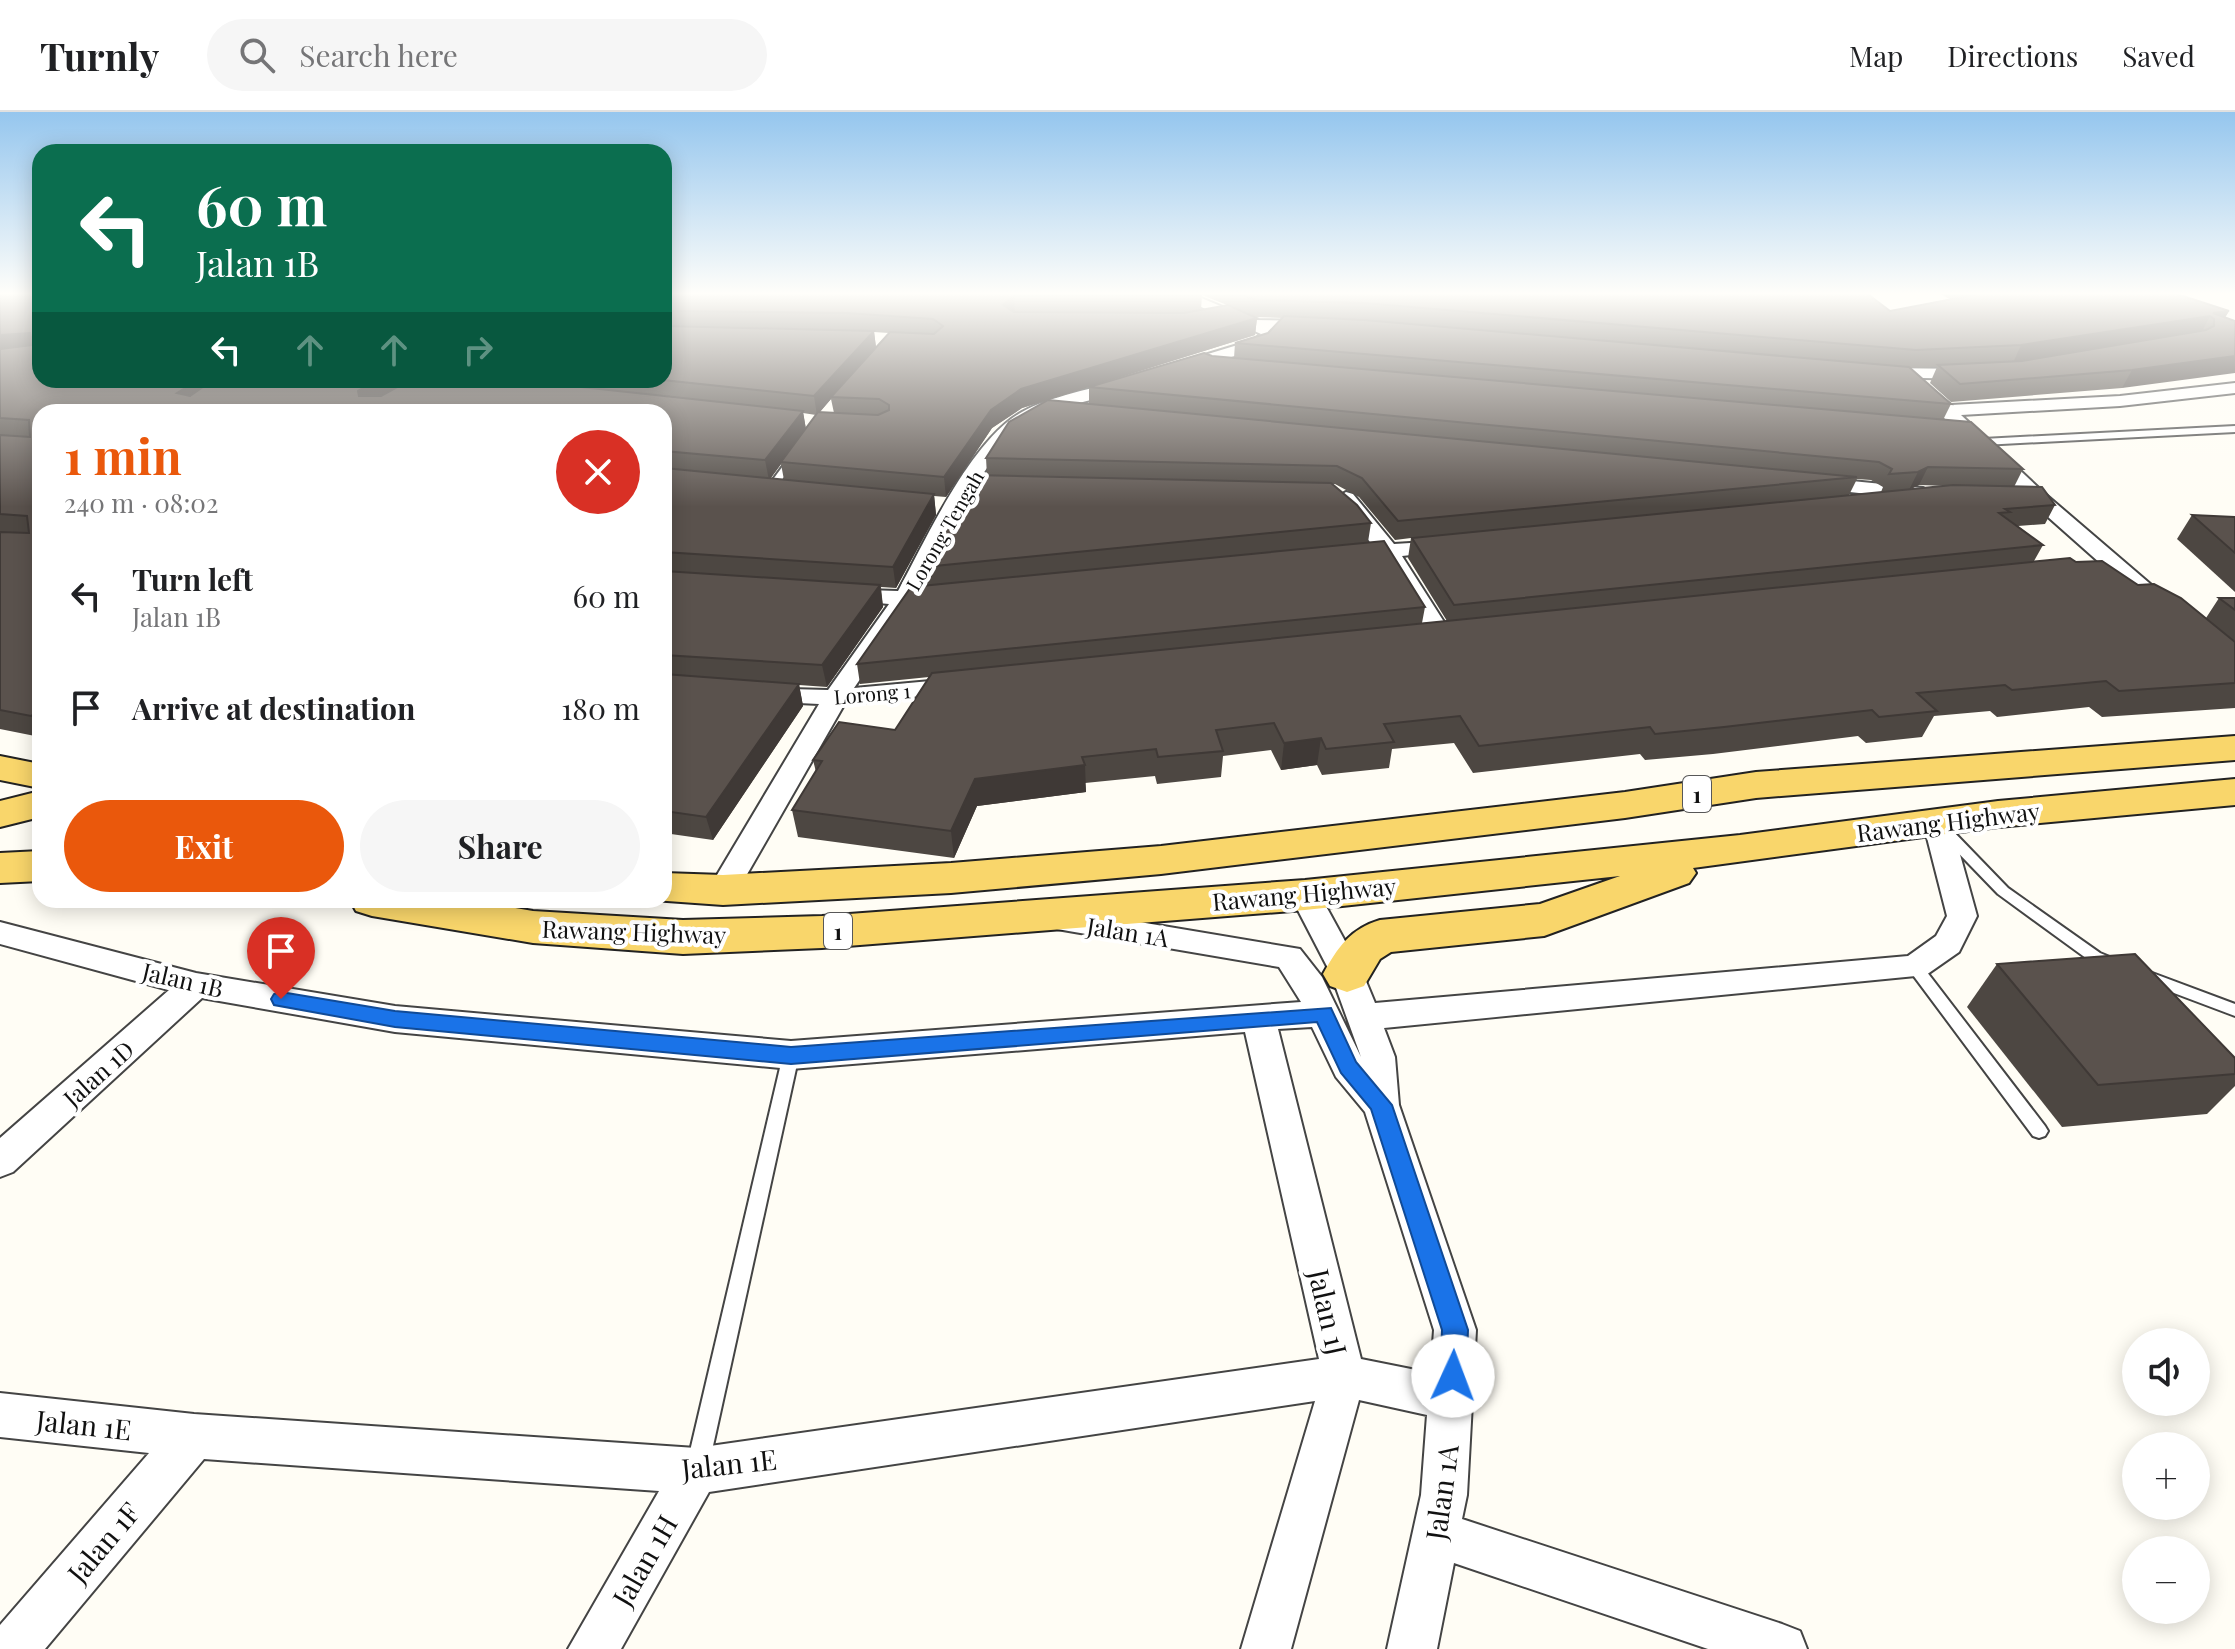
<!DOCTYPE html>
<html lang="en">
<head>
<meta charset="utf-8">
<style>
  :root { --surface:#fff; --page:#f6f6f6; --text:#202124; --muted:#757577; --line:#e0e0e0; --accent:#ea580c }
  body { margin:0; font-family:"Playfair Display",serif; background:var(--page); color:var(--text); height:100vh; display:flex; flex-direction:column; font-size:30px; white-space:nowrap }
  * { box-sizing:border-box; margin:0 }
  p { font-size:26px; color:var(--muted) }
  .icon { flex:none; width:44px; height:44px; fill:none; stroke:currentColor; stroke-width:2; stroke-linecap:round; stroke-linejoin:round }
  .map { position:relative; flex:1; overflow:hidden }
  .side { position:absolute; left:32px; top:292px; width:640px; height:504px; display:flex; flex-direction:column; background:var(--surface); border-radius:24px; box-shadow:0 4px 20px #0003 }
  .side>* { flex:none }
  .top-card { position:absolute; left:32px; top:32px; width:640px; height:244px; border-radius:24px; box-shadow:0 4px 20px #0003; background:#0b6e4f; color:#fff; overflow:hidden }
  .fabs { position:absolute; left:2122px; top:1216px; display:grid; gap:16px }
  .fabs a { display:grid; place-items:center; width:88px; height:88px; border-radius:50%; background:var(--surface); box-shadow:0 4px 20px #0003; font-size:40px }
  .pin { position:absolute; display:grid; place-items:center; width:68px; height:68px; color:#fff; margin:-82px -34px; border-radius:50% 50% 50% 0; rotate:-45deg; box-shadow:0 0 8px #0007 }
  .pin .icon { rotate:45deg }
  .me { position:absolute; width:88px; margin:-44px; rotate:2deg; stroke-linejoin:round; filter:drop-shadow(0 0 6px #0008) }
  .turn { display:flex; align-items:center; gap:28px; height:168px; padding:0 32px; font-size:36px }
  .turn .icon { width:104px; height:104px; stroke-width:2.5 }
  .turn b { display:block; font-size:56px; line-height:68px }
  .lanes { display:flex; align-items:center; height:76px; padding:0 32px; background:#0003; justify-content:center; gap:40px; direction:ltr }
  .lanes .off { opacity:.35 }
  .round { display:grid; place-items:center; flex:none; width:84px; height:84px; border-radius:42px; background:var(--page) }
  .head { display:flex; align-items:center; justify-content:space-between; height:136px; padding:0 32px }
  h1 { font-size:48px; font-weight:700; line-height:60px; color:var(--accent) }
  .cta { display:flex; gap:16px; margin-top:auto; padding:16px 32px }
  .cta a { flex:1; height:92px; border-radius:48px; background:var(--accent); color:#fff; font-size:32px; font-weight:700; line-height:92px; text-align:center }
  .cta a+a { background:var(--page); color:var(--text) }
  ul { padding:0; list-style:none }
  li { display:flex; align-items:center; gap:24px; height:112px; padding:0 32px }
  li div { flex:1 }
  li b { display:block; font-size:30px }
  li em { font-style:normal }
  header { display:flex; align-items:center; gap:48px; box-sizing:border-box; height:112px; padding:0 40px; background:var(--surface); border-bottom:2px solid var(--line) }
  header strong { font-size:38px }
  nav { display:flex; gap:44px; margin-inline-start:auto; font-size:28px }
  .search { width:560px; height:72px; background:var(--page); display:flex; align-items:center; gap:20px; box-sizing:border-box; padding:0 28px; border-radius:44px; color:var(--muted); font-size:30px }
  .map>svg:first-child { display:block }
</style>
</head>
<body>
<header>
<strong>Turnly</strong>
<div class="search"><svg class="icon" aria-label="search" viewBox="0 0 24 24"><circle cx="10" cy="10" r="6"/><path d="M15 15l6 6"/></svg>Search here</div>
<nav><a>Map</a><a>Directions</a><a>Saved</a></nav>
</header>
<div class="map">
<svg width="2235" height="1537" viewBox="0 0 2235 1537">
  <rect width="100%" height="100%" fill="#fffdf5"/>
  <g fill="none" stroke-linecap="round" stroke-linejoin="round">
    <defs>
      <g id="service">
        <polygon points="2235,314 2235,320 1983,333 1979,330 1983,327"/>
        <polygon points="791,343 798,345 774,379 768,379 766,377"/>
        <polygon points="1945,715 1950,716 2008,776 2100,841 2117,848 2120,852 2117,856 2112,857 2090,849 1998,782 1940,722 1938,719"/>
        <polygon points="1915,849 1920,851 2045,1014 2048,1019 2045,1024 2039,1026 2033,1024 1910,859 1907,855 1910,851"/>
        <polygon points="2147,859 2235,892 2235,904 2142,869 2139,865 2142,861"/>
        <polygon points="791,937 797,939 799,943 709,1352 705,1359 698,1363 691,1359 687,1352 783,943 785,939"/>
      </g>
      <g id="minor">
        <polygon points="1168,180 1187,180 1254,208 1314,209 1322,214 1314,219 1277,217 1280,221 1266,234 1181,261 1175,260 1175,252 1254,228 1261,222"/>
        <polygon points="1880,256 1972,257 1980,262 1972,267 1874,265 1872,261"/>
        <polygon points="1919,267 1951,293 2120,284 2235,271 2235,281 2120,294 1961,303 2044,381 2169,488 2172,493 2169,498 2153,498 2030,389 1913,276 1910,272"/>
        <path d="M 1127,268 L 1133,269 L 1133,277 C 1102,286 1067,292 1038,305 C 991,326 945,431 921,477 L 941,475 L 952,482 L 949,487 L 912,492 L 854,576 L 963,566 L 972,568 L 975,573 L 972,578 L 844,593 L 734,785 L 723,788 L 712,785 L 708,778 L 819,592 L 759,589 L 750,586 L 746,581 L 750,576 L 828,578 L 889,492 L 834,487 L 831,482 L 834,477 L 898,479 C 926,427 971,328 1022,300 C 1048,285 1097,275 1127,268 Z"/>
        <polygon points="1811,365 1923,376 1933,382 1923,388 1804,375 1801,371 1804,367"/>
        <polygon points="1346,380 1353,382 1394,432 1459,428 1462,433 1459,438 1402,444 1453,524 1449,529 1433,529 1382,446 1343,448 1340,443 1343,438 1373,434 1336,386"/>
        <path d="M 1937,701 L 1947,703 L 1951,710 L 1977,804 L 1959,840 L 1926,863 L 1384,916 L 1395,945 L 1399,993 L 1476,1218 L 1467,1383 L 1462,1407 L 1782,1512 L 1800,1519 L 1807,1537 L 1708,1537 L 1454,1451 L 1437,1537 L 1387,1537 L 1421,1383 L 1427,1303 L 1359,1288 L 1291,1537 L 1241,1537 L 1315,1289 L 709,1380 L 621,1537 L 568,1537 L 659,1379 L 204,1347 L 45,1537 L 0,1537 L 0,1513 L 149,1341 L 0,1325 L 0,1281 L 194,1302 L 696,1336 L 1319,1247 L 1245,920 L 791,957 L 395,920 L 202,886 L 13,1060 L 0,1065 L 0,1026 L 169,878 L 0,832 L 0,810 L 196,861 L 395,894 L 791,929 L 1301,890 L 1279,855 L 1051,816 L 1046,808 L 1051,800 L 1062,797 L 1300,837 L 1322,865 L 1361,945 L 1331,862 L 1290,783 L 1294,776 L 1305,773 L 1316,776 L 1363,862 L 1375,891 L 1908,844 L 1936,824 L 1947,804 L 1923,710 L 1927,703 ZM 1312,915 L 1336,965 L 1365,1000 L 1434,1218 L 1431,1261 L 1361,1247 L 1278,917 Z"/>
      </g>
      <g id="primary">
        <polygon points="2235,624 2235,648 1756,686 1625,706 1161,762 951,781 723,793 653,788 664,788 664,761 723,763 951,751 1161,734 1625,680 1756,660"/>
        <polygon points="0,644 40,652 40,676 0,668"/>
        <path d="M 2235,667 L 2235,693 L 1998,715 L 1693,756 L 1696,761 L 1689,771 L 1544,824 L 1391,840 L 1380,847 L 1364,874 L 1347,880 L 1330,874 L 1323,862 C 1338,835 1350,817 1380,808 L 1540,792 L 1620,764 L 1305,798 L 822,836 L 683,842 L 533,831 L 372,804 L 356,799 L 350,788 L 467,788 L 533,799 L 683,808 L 822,804 L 1305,768 L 1740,723 L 1998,689 Z"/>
        <polygon points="40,679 40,705 0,715 0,689"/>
        <polygon points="40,739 40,769 0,771 0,741"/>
      </g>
    </defs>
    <!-- service casing -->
    <use href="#service" stroke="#444" stroke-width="4"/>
    <!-- minor casing -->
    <use href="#minor" stroke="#444" stroke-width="4"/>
    <!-- primary casing -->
    <use href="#primary" stroke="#222" stroke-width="4"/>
    <!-- service -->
    <use href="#service" fill="#fff" fill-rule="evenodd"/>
    <!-- minor -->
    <use href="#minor" fill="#fff" fill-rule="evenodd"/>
    <!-- primary -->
    <use href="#primary" fill="#f9d66b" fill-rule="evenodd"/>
  </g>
  <!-- wall -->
  <g fill="#4d4742" fill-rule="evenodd">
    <path d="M 0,180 L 40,268 L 664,268 L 664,180 L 1865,180 L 1890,199 L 1950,187 L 1936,180 L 2171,180 L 2229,199 L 2225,205 L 2235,209 L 2122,276 L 1951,290 L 1930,271 L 1937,255 L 1910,256 L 1951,292 L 1943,308 L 2023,357 L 2014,375 L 2055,393 L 2045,412 L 2018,414 L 2043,433 L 2034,449 L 2076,450 L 2138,473 L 2206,506 L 2219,486 L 2235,486 L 2235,596 L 2102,605 L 2089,595 L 1997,605 L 1990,599 L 1934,604 L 1922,625 L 1866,631 L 1858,624 L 1713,642 L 1645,648 L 1640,642 L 1473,661 L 1454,631 L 1392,637 L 1389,656 L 1322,663 L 1317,653 L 1281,658 L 1271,638 L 1223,644 L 1221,665 L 1157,672 L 1155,664 L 1085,671 L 1086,680 L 977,694 L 954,746 L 798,725 L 792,698 L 816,660 L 813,648 L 895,618 L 929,565 L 860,572 L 857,552 L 926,473 L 924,455 L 987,364 L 986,346 L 1089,292 L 1089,275 L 1212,244 L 1234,246 L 1235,231 L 1268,221 L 1283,206 L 1255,205 L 1257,206 L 1255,223 L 1022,296 L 992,316 L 946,385 L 934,384 L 936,403 L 896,476 L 881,475 L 883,495 L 827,575 L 799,573 L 803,594 L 713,728 L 664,721 L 664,300 L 40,300 L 40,625 L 0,617 ZM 1202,183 L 1227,193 L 1201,198 ZM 1083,200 L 1192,200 L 1184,201 ZM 874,220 L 889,221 L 876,235 ZM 831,287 L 834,301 L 820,300 ZM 803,301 L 816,303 L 806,317 ZM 781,352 L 784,368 L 771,366 ZM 1857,367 L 1871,368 L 1883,375 L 1881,380 L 1849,383 ZM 1332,372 L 1335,372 L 1359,385 L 1395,428 L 1411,426 L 1408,446 L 1447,509 L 1422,511 L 1425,495 L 1368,430 L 1371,411 ZM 1919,373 L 1948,374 L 1910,377 Z"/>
    <polygon points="2192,403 2235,405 2235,480 2177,427"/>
    <polygon points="1997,852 2235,946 2235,974 2207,1002 2062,1015 1967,895"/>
  </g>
  <!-- shaded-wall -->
  <g fill="#3f3936">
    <polygon points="1014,184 1015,201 1003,193"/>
    <polygon points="2229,199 2219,216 2213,201"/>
    <polygon points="2210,204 2201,221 2013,251 2021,233"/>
    <polygon points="1257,206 1255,223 1022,296 992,316 946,385 944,365 991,298 1021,277"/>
    <polygon points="874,219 876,236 831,285 831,287 817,303 814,284"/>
    <polygon points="30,221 40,238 0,241 0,223"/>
    <polygon points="2235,244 2235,261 2122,276 2132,258"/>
    <polygon points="198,268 204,268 211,283 187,300 177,281"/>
    <polygon points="375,268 425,268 366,300 358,279"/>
    <polygon points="803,299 806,318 781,350 781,352 769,368 765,348"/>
    <polygon points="1928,355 1919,373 1909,378 1918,360"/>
    <polygon points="934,382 936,403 896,476 893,455"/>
    <polygon points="880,473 883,495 827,575 822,553"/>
    <polygon points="799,572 803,594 713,728 706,705"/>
    <polygon points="38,599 40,602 40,617 31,604"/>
    <polygon points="1321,626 1317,653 1281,658 1284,631"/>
    <polygon points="1085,653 1086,680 977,694 954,746 951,719 975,667"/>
  </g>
  <!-- building -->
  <g fill="#5a524d" stroke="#3f3936" stroke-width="2">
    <polygon points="0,180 40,180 40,268 198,268 177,281 190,284 213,268 375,268 358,279 359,284 381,284 410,268 516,268 803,299 765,348 664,339 664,300 40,300 40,600 38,599 31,604 0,598 0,420 29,421 27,404 0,402 0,323 30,325 29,308 0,306 0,237 33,233 30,221 0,223"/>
    <polygon points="664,180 1195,180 1202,183 1014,184 1003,193 1014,200 1184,201 1228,193 1257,206 1021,277 991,298 944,365 781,350 818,300 878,303 889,298 889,293 879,287 831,285 890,220 934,222 943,214 933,207 847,201 664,199"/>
    <polygon points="1235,180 1702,180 1707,181 1710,180 1865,180 1890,199 1979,182 1975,180 2171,180 2229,199 2213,201 2235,209 2235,244 2132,258 1960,272 1938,253 2022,249 2206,218 2214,214 2214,207 2210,204 2021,233 1916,238 1364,191 1256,188"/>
    <polygon points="1284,204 1364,208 1909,255 1951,292 1235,231 1268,221"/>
    <polygon points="664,214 874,219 814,284 663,268"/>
    <polygon points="1204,241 1212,244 1971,310 2023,357 1928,355 1918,360 1889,362 1892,357 1879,350 1089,275"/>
    <polygon points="1048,288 1857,365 1398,409 1362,366 1337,354 986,346 1009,310"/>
    <polygon points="664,356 934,382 893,455 664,440"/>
    <polygon points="974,363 1331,371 1357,393 1371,411 924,455"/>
    <polygon points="1953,373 2042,375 2055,393 2005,397 2010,400 1999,401 2043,433 1454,493 1412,426"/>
    <polygon points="2192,403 2235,405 2235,441"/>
    <polygon points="1384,429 1425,495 857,552 911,475"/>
    <polygon points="2070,446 2076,450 2102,449 2138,473 2154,472 2181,486 2235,530 2235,571 2119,579 2106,569 2012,578 2005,573 1917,581 1937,599 1879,605 1872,598 1724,615 1655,622 1650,615 1479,634 1460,604 1384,612 1394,630 1326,637 1321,626 1284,631 1274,611 1216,618 1223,639 1158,645 1156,637 1082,645 1085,653 975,667 951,719 792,698 822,649 813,648 839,610 895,618 932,561"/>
    <polygon points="664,459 880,473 822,553 664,543"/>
    <polygon points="2219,486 2235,486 2235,498"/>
    <polygon points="664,562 799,572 706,705 664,699"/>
    <polygon points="2135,842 2235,946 2235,962 2098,973 1997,852"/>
  </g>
  <!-- sky -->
  <linearGradient id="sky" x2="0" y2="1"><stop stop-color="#95c6ee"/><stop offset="0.46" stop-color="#fffefa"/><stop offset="1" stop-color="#fffefa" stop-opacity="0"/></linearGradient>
  <rect width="2235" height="395" fill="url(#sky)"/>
  <!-- route -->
  <polygon fill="#1a73e8" stroke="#114b97" stroke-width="2" points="281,880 395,899 791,935 1331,896 1356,950 1392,993 1468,1218 1466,1264 1462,1273 1453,1276 1444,1273 1440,1264 1442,1218 1371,997 1341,961 1317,910 791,952 395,915 274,893 271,887 274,882"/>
  <g text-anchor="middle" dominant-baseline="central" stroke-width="8" stroke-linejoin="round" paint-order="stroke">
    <!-- far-street labels -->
    <g font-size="20" fill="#111" stroke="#fff">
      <text transform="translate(944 418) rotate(-60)">Lorong Tengah</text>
      <text transform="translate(872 581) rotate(-5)">Lorong 1</text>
    </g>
    <!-- shield labels -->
    <g fill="#fff" stroke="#585858" stroke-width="2">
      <rect x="1683" y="664" width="28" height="36" rx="6"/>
      <rect x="824" y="801" width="28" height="36" rx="6"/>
    </g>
    <g font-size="22" font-weight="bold" fill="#111">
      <text x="1697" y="682">1</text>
      <text x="838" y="819">1</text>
    </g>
    <!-- street labels -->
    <g font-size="24" fill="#111" stroke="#fff">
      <text transform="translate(1948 709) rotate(-7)">Rawang Highway</text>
      <text transform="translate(1304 781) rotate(-5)">Rawang Highway</text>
      <text transform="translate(634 819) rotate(2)">Rawang Highway</text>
      <text transform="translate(1128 819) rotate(9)">Jalan 1A</text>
      <text transform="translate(183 867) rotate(13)">Jalan 1B</text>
      <text transform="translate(98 961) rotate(-42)">Jalan 1D</text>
    </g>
    <!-- near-street labels -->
    <g font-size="28" fill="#111" stroke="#fff">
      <text transform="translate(1329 1200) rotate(77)">Jalan 1J</text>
      <text transform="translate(84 1312) rotate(6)">Jalan 1E</text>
      <text transform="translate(729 1351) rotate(-6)">Jalan 1E</text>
      <text transform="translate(1441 1380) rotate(-82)">Jalan 1A</text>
      <text transform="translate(103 1430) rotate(-50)">Jalan 1F</text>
      <text transform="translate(644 1448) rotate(-60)">Jalan 1H</text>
    </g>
  </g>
</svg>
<div class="fabs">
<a><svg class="icon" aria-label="sound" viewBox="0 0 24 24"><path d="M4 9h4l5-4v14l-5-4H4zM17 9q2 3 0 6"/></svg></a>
<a>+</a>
<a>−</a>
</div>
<div class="pin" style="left:281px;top:887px;background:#d93025"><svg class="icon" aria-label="arrive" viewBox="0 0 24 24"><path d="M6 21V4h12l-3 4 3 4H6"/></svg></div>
<svg class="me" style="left:1453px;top:1264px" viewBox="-20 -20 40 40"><circle r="19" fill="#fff"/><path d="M0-13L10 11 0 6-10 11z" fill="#1a73e8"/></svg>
<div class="top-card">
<div class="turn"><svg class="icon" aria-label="left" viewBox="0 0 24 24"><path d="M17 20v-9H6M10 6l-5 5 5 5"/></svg><div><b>60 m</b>Jalan 1B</div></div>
<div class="lanes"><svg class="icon" aria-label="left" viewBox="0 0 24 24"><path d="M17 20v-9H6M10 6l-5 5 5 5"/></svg><svg class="icon off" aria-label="ahead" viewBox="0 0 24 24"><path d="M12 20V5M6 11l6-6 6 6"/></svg><svg class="icon off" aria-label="ahead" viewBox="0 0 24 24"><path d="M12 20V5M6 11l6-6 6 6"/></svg><svg class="icon off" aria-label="right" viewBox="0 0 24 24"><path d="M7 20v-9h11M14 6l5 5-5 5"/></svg></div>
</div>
<section class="side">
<div class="head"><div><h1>1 min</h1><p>240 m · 08:02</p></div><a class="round" style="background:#d93025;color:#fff"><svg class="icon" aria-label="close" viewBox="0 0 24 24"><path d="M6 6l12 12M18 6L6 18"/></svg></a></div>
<ul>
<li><svg class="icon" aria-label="left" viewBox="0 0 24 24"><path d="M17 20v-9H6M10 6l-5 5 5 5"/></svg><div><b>Turn left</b><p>Jalan 1B</p></div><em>60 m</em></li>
<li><svg class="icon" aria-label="arrive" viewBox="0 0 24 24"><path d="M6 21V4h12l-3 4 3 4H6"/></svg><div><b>Arrive at destination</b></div><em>180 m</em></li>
</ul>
<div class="cta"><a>Exit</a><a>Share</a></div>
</section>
</div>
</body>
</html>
